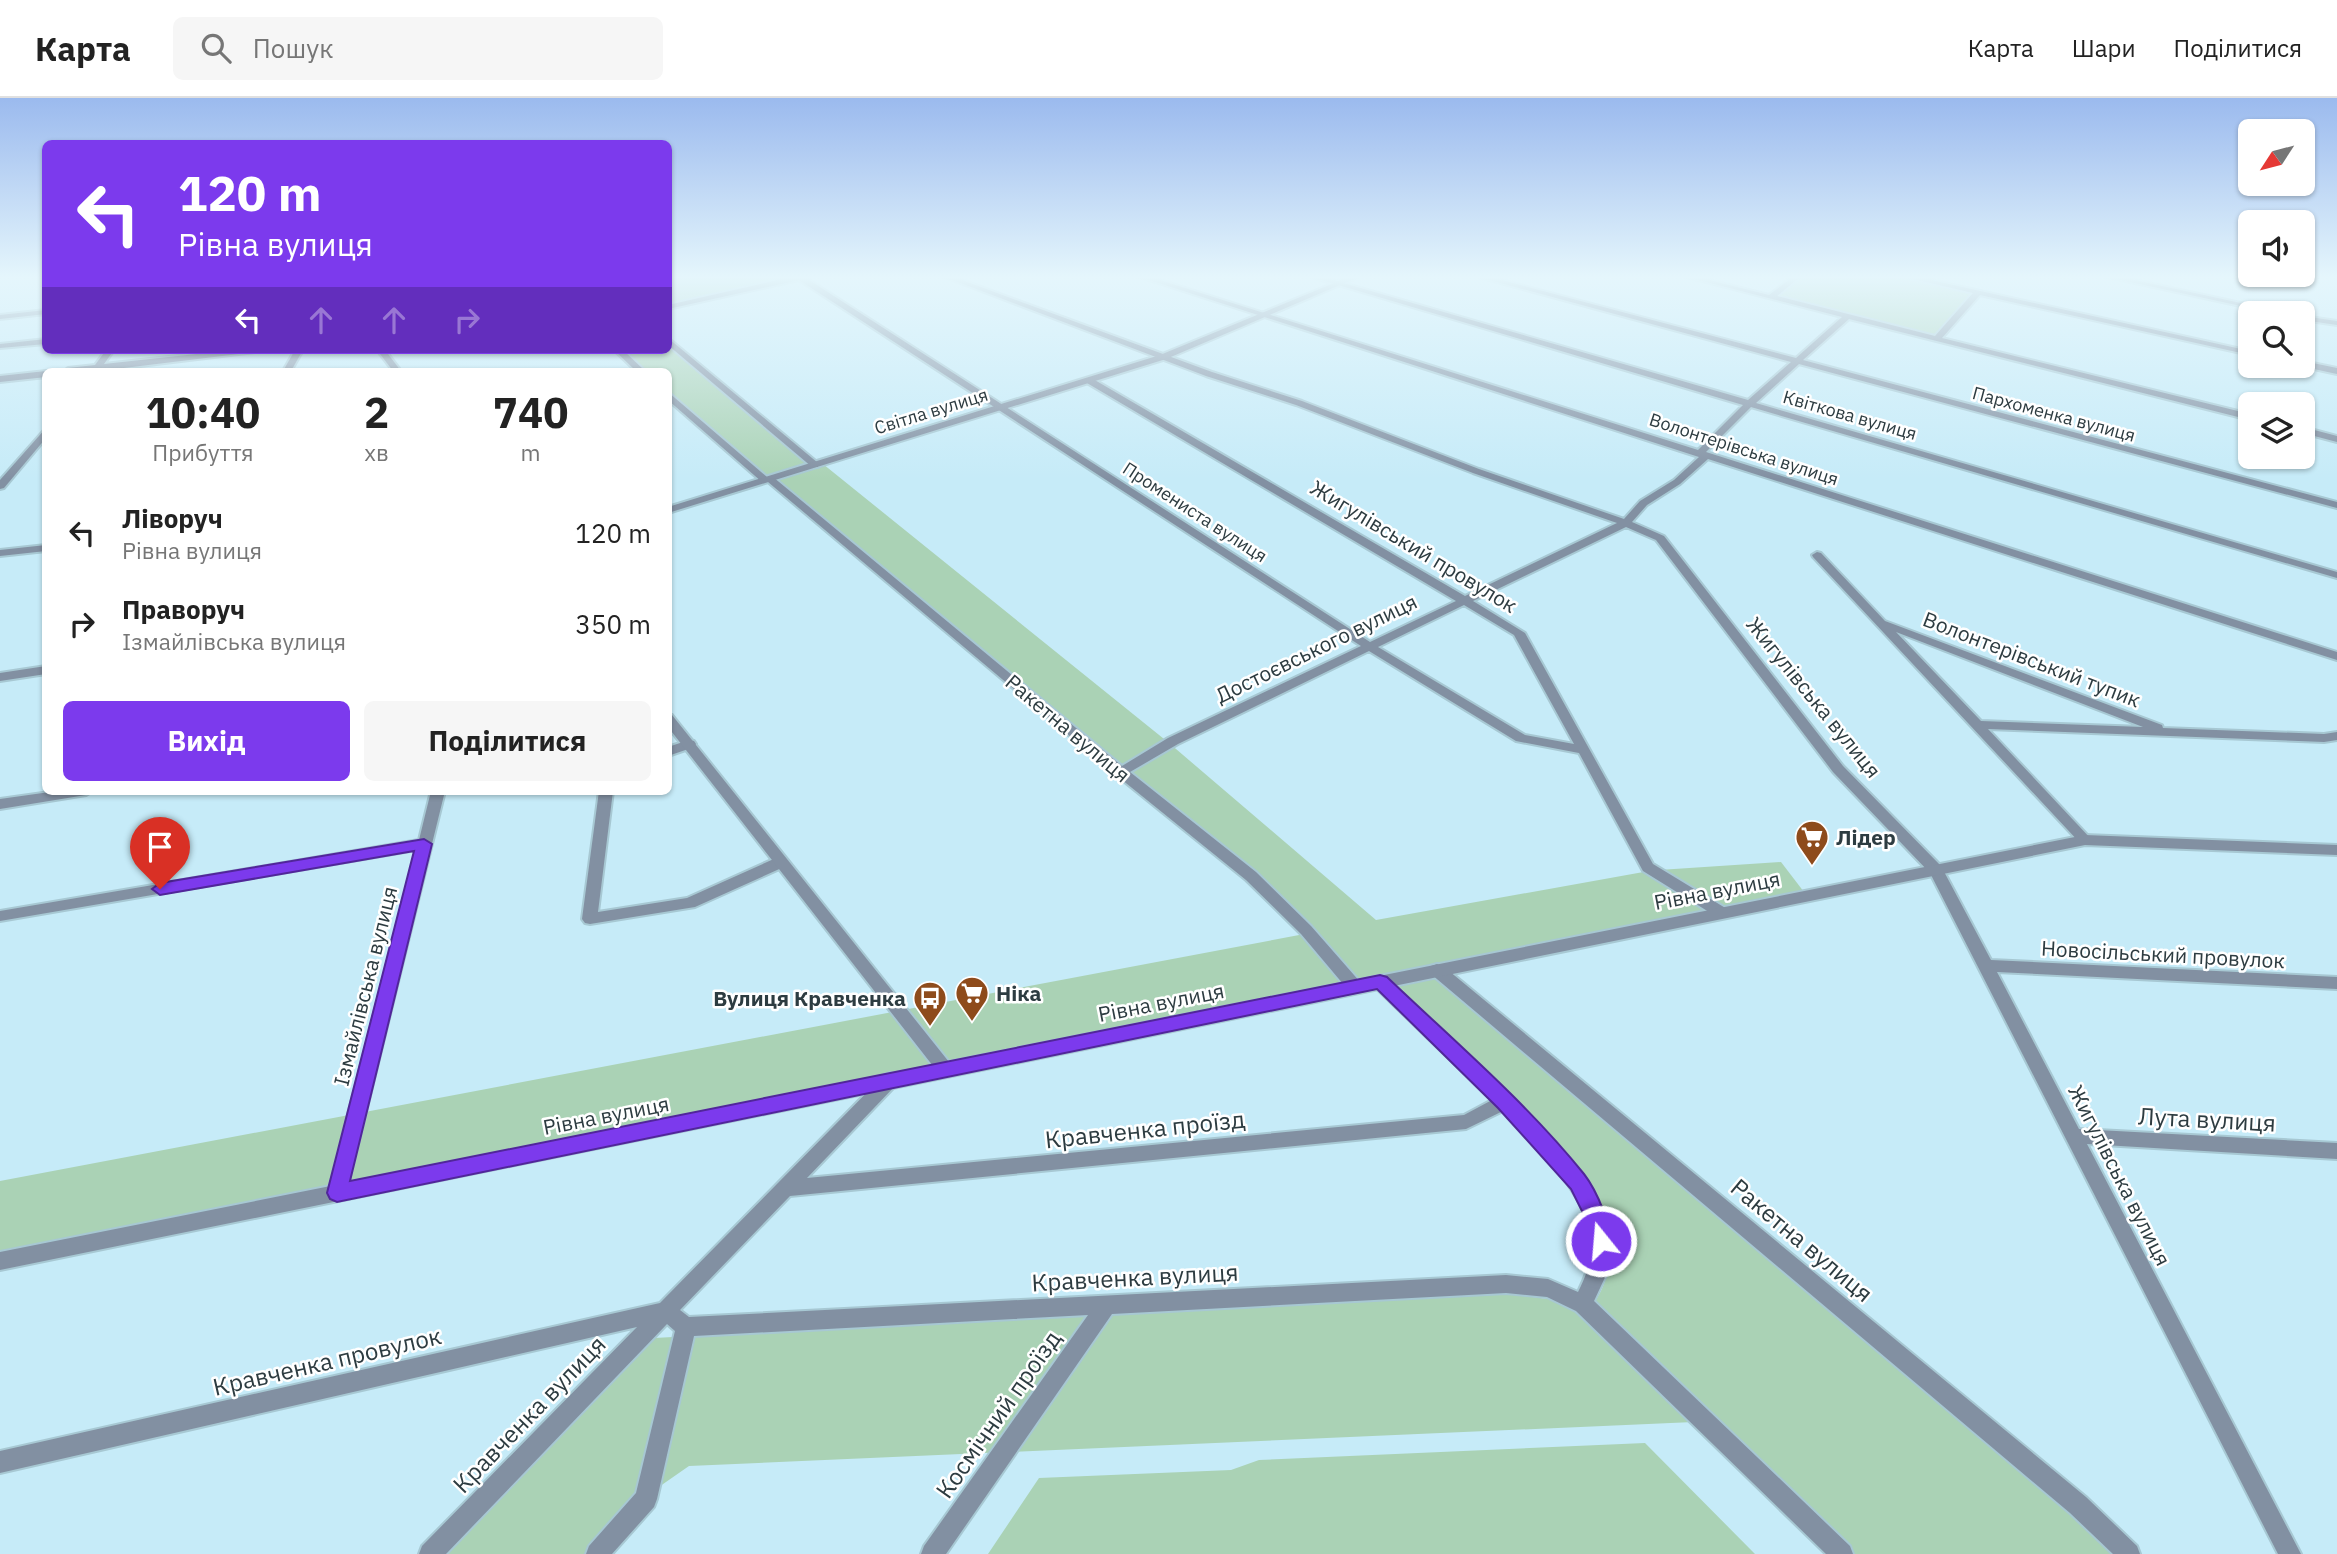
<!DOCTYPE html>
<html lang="uk">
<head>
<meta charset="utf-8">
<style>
  :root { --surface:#fff; --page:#f6f6f6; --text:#222; --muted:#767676; --line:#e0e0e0; --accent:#7c3aed }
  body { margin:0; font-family:"IBM Plex Sans",sans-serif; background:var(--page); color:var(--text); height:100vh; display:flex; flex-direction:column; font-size:26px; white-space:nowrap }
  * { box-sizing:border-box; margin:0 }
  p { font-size:23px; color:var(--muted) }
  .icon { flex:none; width:38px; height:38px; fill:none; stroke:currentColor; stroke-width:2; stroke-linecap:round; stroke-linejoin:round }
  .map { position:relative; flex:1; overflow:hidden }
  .details { position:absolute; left:42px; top:270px; width:630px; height:427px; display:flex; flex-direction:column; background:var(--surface); border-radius:10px; box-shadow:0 2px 5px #0004 }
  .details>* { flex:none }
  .banner { position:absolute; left:42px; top:42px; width:630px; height:214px; border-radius:10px; box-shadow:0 2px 5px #0004; background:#7c3aed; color:#fff; overflow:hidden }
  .needle { width:46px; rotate:234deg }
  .buttons { position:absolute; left:2238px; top:21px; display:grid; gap:14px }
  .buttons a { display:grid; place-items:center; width:77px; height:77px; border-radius:10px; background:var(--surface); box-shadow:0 2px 5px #0004; font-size:35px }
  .pin { position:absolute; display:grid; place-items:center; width:60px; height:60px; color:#fff; margin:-72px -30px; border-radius:50% 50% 50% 0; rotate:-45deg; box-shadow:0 0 7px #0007 }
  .pin .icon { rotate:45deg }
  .me { position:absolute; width:77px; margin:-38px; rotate:343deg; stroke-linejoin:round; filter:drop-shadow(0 0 5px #0008) }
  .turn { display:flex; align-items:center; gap:24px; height:147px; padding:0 21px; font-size:32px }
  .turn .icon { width:91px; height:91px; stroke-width:2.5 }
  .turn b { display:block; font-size:49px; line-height:60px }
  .lanes { display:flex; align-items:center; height:66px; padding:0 21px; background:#0003; justify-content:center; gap:35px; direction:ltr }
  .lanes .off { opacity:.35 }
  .eta { display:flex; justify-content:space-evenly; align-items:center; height:119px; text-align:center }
  .eta b { font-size:42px; font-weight:700; line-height:49px }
  .primary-button { display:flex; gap:14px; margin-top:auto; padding:14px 21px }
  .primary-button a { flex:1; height:80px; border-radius:10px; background:var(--accent); color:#fff; font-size:28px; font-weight:700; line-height:80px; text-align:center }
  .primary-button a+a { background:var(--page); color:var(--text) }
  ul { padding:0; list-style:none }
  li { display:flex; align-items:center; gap:21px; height:91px; padding:0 21px }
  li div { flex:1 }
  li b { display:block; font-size:26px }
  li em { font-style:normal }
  header { display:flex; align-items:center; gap:42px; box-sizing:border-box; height:98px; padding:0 35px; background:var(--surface); border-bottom:2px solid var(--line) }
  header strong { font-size:33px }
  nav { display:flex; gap:38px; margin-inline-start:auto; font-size:24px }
  .search { width:490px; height:63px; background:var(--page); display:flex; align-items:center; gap:18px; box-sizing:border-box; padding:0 24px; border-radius:10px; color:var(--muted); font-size:26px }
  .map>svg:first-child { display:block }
</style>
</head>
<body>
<header>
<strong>Карта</strong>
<div class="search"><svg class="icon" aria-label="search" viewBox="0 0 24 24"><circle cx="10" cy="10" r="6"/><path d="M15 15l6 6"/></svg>Пошук</div>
<nav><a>Карта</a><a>Шари</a><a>Поділитися</a></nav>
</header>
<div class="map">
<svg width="2337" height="1456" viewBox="0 0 2337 1456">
  <rect width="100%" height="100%" fill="#c6ebf8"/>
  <!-- green -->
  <g fill="#aad2b5">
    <polygon points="669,178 807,178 669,209"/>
    <polygon points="1800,178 1902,178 1975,194 1936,239 1774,199"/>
    <path d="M 669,246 L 812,369 L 823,366 L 1169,645 L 1376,822 L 1649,773 L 1712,812 L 1429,870 L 2067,1407 L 2117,1456 L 1855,1456 L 1716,1323 L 689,1368 L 630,1409 L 587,1456 L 445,1456 L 654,1240 L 1506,1196 L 1549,1201 L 1585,1216 C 1601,1201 1614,1167 1610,1145 C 1609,1134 1604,1123 1601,1113 L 1383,880 L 0,1160 L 0,1083 L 1315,834 L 773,378 L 767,380 L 669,293 L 668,273 L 646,273 L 622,252 L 668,252 Z"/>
    <polygon points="1781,764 1804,794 1721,810 1659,772"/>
    <polygon points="1645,1345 1755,1456 988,1456 1039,1380 1231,1372 1259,1362"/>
  </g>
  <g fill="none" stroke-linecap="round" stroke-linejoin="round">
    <defs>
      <g id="minor">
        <path d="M 796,178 L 810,178 L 806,180 L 1370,544 L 1456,503 L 1087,285 L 1087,281 L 1093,281 L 1465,498 L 1617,425 L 1473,375 L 1296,307 L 1206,278 L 942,178 L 951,178 L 1212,274 L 1302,303 L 1479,371 L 1624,421 L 1640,403 L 1674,382 L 1699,359 L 1137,178 L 1147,178 L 1698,352 L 1743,307 L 1308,178 L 1319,178 L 1748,302 L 1791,264 L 1475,178 L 1486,178 L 1796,260 L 1842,219 L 1683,178 L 1693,178 L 1769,197 L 1794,178 L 1801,178 L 1777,198 L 1935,238 L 1973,195 L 1901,178 L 1913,178 L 2250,253 L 2250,257 L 1980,197 L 1942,240 L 2250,316 L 2250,322 L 1849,221 L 1803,262 L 2337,404 L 2337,410 L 1799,266 L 1756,305 L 2337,474 L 2337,480 L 1751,309 L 1706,354 L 2337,554 L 2337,562 L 1708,361 L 1680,386 L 1647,407 L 1632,424 L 1664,438 L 1843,668 L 1941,768 L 1991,862 L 2337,879 L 2337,891 L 1997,874 L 2079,1031 L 2337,1045 L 2337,1061 L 2087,1046 L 2301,1456 L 2278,1456 L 1930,775 L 1833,674 L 1656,442 L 1626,429 L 1473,503 L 1525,535 L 1653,766 L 1727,811 L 1730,815 L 1727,819 L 1717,819 L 1643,773 L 1579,655 L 1516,643 L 1369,553 L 1178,646 L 1130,674 L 1256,774 L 1311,828 L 1361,885 L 1363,889 L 1361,893 L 1355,895 L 1349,893 L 1301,836 L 1246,782 L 1116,677 L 768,384 L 762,384 L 668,302 L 668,294 L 767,379 L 773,379 L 1122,668 L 1168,640 L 1361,548 L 799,182 L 668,211 L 668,207 ZM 1464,507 L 1514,537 L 1574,646 L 1525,637 L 1378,549 Z"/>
        <polygon points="2103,178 2116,178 2287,215 2273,215"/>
        <polygon points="46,212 46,216 0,221 0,217"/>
        <polygon points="2303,218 2337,223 2337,227 2303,222"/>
        <polygon points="668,240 818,365 818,369 812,369 668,247"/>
        <polygon points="46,241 46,246 0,250 0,246"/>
        <polygon points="106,252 114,252 104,266 233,252 259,252 255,254 99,273 64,273 68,270 95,267"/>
        <polygon points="295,252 303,252 291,273 283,273"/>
        <polygon points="377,252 385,252 401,273 393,273"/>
        <polygon points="614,252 623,252 645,273 636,273"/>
        <polygon points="2303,263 2337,270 2337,276 2300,268 2303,268"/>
        <polygon points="46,273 46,279 0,284 0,278"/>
        <polygon points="2303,329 2337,338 2337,344 2303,335"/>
        <polygon points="46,330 46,340 4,390 0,391 0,382"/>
        <polygon points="46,447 46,453 0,458 0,452"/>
        <path d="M 1817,454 L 1821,455 L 1885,523 L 2162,627 L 2163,630 L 2324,636 L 2337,634 L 2337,642 L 2324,644 L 1988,631 L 2092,742 L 2090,745 L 2080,745 L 1813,459 L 1812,457 ZM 1896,534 L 2143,629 L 1981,623 Z"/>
        <polygon points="46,568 46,576 0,583 0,575"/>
        <polygon points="689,642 694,643 696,646 694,649 668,658 668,649"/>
        <polygon points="57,693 93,693 86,697 0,711 0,701"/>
        <polygon points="431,693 445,693 346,1095 344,1101 337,1103 330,1101 328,1095 416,752 0,823 0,813 419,742"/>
        <polygon points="599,693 613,693 598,814 687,800 776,760 781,759 788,764 786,768 695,809 590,826 585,825 582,821"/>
        <polygon points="1437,866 1443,868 2086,1399 2137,1448 2140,1456 2113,1456 2070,1415 1431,876 1429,872 1431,868"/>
        <path d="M 1380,878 L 1386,880 L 1511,999 L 1584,1079 L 1602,1114 L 1610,1143 L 1607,1175 L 1594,1203 L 1850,1448 L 1853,1456 L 1826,1456 L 1576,1213 L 1547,1199 L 1506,1195 L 1112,1216 L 946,1456 L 921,1456 L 924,1448 L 1088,1217 L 694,1238 L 657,1401 L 654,1409 L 612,1456 L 586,1456 L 589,1448 L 636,1395 L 675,1233 L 667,1226 L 446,1456 L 419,1456 L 422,1448 L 637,1229 L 0,1375 L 0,1353 L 660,1205 L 884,977 L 890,975 L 896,977 L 899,982 L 896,987 L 807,1080 L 1464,1017 L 1492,1002 L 1374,888 L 1372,884 L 1374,880 ZM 1503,1013 C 1535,1049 1586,1092 1591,1142 C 1593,1160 1586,1178 1578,1194 L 1548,1181 L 1506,1177 L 689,1219 L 680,1212 L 790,1098 L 1466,1031 Z"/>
      </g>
      <g id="tertiary">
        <polygon points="1351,178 1361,178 1166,261 668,415 668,409 1160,257"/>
        <polygon points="668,616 672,617 949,964 2085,737 2337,747 2337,757 2085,747 0,1172 0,1154 933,968 668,629"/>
      </g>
    </defs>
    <!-- minor casing -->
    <use href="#minor" stroke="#a7c8d3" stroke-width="4"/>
    <!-- tertiary casing -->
    <use href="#tertiary" stroke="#a7c8d3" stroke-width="4"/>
    <!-- minor -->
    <use href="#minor" fill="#8290a2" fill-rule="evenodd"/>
    <!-- tertiary -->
    <use href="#tertiary" fill="#8290a2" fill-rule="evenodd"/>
  </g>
  <!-- sky -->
  <linearGradient id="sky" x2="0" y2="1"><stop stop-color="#9bbaee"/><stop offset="0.47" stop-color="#e5f6fc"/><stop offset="1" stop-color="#e5f6fc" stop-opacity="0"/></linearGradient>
  <rect width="2337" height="381" fill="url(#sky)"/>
  <!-- route -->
  <path fill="#7c3aed" stroke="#51269a" stroke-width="2" d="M 424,741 L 432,746 L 350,1083 L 1380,877 L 1387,879 C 1454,943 1526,1004 1584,1076 C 1595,1090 1616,1134 1609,1150 L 1601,1153 L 1593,1150 L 1583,1115 L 1571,1091 L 1498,1010 L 1377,891 L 337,1104 L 330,1101 L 327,1095 L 414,753 L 160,797 L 152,791 L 160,785 Z"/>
  <!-- icons -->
  <defs>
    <symbol id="supermarket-pin" viewBox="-11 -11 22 30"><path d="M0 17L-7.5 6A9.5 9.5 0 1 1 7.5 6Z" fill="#8e4b1b" stroke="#fff"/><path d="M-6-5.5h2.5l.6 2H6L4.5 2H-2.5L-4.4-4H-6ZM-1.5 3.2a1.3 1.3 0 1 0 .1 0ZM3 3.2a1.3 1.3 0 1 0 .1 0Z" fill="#fff"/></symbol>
    <symbol id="bus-pin" viewBox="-11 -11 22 30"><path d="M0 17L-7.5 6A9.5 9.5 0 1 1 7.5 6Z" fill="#8e4b1b" stroke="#fff"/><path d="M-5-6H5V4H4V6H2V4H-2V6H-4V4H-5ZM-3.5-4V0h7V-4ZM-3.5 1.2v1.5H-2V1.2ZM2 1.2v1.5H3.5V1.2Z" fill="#fff"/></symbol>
  </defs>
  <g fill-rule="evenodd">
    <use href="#supermarket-pin" x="1793" y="720" width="38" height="52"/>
    <use href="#supermarket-pin" x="953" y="876" width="38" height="52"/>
    <use href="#bus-pin" x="911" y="881" width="38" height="52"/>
  </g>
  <g text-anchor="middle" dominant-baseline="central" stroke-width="5" stroke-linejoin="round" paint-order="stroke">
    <!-- far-street labels -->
    <g font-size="18" fill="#2d3c41" stroke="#fff">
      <text transform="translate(931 313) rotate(-17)">Світла вулиця</text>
      <text transform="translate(2054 316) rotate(15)">Пархоменка вулиця</text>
      <text transform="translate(1850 317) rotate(16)">Квіткова вулиця</text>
      <text transform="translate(1744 351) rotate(18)">Волонтерівська вулиця</text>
      <text transform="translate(1195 414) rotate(33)">Промениста вулиця</text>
    </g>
    <!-- street labels -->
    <g font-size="21" fill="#2d3c41" stroke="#fff">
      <text transform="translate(1414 448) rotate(31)">Жигулівський провулок</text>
      <text transform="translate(1316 550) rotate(-26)">Достоєвського вулиця</text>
      <text transform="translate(2032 561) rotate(21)">Волонтерівський тупик</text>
      <text transform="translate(1814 599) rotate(51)">Жигулівська вулиця</text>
      <text transform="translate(1068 630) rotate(40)">Ракетна вулиця</text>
      <text transform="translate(1717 792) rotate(-11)">Рівна вулиця</text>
      <text transform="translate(2163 856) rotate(3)">Новосільський провулок</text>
      <text transform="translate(365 888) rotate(-76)">Ізмайлівська вулиця</text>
      <text transform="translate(1161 904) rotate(-11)">Рівна вулиця</text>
      <text transform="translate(606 1017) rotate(-11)">Рівна вулиця</text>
      <text transform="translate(2120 1077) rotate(63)">Жигулівська вулиця</text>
    </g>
    <!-- poi labels -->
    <g font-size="21" font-weight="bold" fill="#2d3c41" stroke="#fff" text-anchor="start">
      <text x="1836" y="739">Лідер</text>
      <text x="996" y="895">Ніка</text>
      <text x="906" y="900" text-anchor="end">Вулиця Кравченка</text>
    </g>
    <!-- near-street labels -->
    <g font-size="24" fill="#2d3c41" stroke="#fff">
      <text transform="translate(2207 1021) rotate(3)">Лута вулиця</text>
      <text transform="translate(1145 1031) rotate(-6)">Кравченка проїзд</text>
      <text transform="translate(1802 1142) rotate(40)">Ракетна вулиця</text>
      <text transform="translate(1135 1179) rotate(-3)">Кравченка вулиця</text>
      <text transform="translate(327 1263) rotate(-13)">Кравченка провулок</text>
      <text transform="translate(529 1316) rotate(-46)">Кравченка вулиця</text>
      <text transform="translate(998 1316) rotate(-55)">Космічний проїзд</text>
    </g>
  </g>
</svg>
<div class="buttons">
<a><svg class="needle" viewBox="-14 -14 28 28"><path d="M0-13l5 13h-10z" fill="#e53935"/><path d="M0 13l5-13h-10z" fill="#767676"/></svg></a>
<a><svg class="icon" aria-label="sound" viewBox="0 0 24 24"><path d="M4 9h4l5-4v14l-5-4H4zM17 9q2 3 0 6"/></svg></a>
<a><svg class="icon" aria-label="search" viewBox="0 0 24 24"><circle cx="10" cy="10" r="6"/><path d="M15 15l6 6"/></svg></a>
<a><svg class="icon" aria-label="layers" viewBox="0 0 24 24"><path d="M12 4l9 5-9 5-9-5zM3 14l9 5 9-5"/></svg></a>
</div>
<div class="pin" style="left:160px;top:791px;background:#d93025"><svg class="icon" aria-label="arrive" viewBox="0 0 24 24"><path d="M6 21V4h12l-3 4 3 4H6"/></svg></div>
<svg class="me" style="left:1601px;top:1143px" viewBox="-20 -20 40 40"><circle r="17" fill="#7c3aed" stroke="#fff" stroke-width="3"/><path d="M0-11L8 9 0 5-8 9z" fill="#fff"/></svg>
<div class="banner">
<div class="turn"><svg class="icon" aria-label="left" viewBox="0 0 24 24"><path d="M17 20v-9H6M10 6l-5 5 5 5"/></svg><div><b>120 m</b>Рівна вулиця</div></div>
<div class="lanes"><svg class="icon" aria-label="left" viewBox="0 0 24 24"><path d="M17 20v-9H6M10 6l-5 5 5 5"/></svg><svg class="icon off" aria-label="ahead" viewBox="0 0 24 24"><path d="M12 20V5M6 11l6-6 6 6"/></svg><svg class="icon off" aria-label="ahead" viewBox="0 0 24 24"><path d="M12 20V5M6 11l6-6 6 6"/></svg><svg class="icon off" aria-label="right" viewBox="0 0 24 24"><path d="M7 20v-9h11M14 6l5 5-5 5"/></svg></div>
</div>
<section class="details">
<div class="eta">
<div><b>10:40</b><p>Прибуття</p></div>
<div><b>2</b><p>хв</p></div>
<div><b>740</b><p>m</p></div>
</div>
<ul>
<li><svg class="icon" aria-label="left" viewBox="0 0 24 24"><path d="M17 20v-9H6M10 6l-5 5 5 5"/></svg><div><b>Ліворуч</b><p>Рівна вулиця</p></div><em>120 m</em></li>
<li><svg class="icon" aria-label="right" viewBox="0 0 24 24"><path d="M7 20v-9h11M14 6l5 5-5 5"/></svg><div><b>Праворуч</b><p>Ізмайлівська вулиця</p></div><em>350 m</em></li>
</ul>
<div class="primary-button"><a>Вихід</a><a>Поділитися</a></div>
</section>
</div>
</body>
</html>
